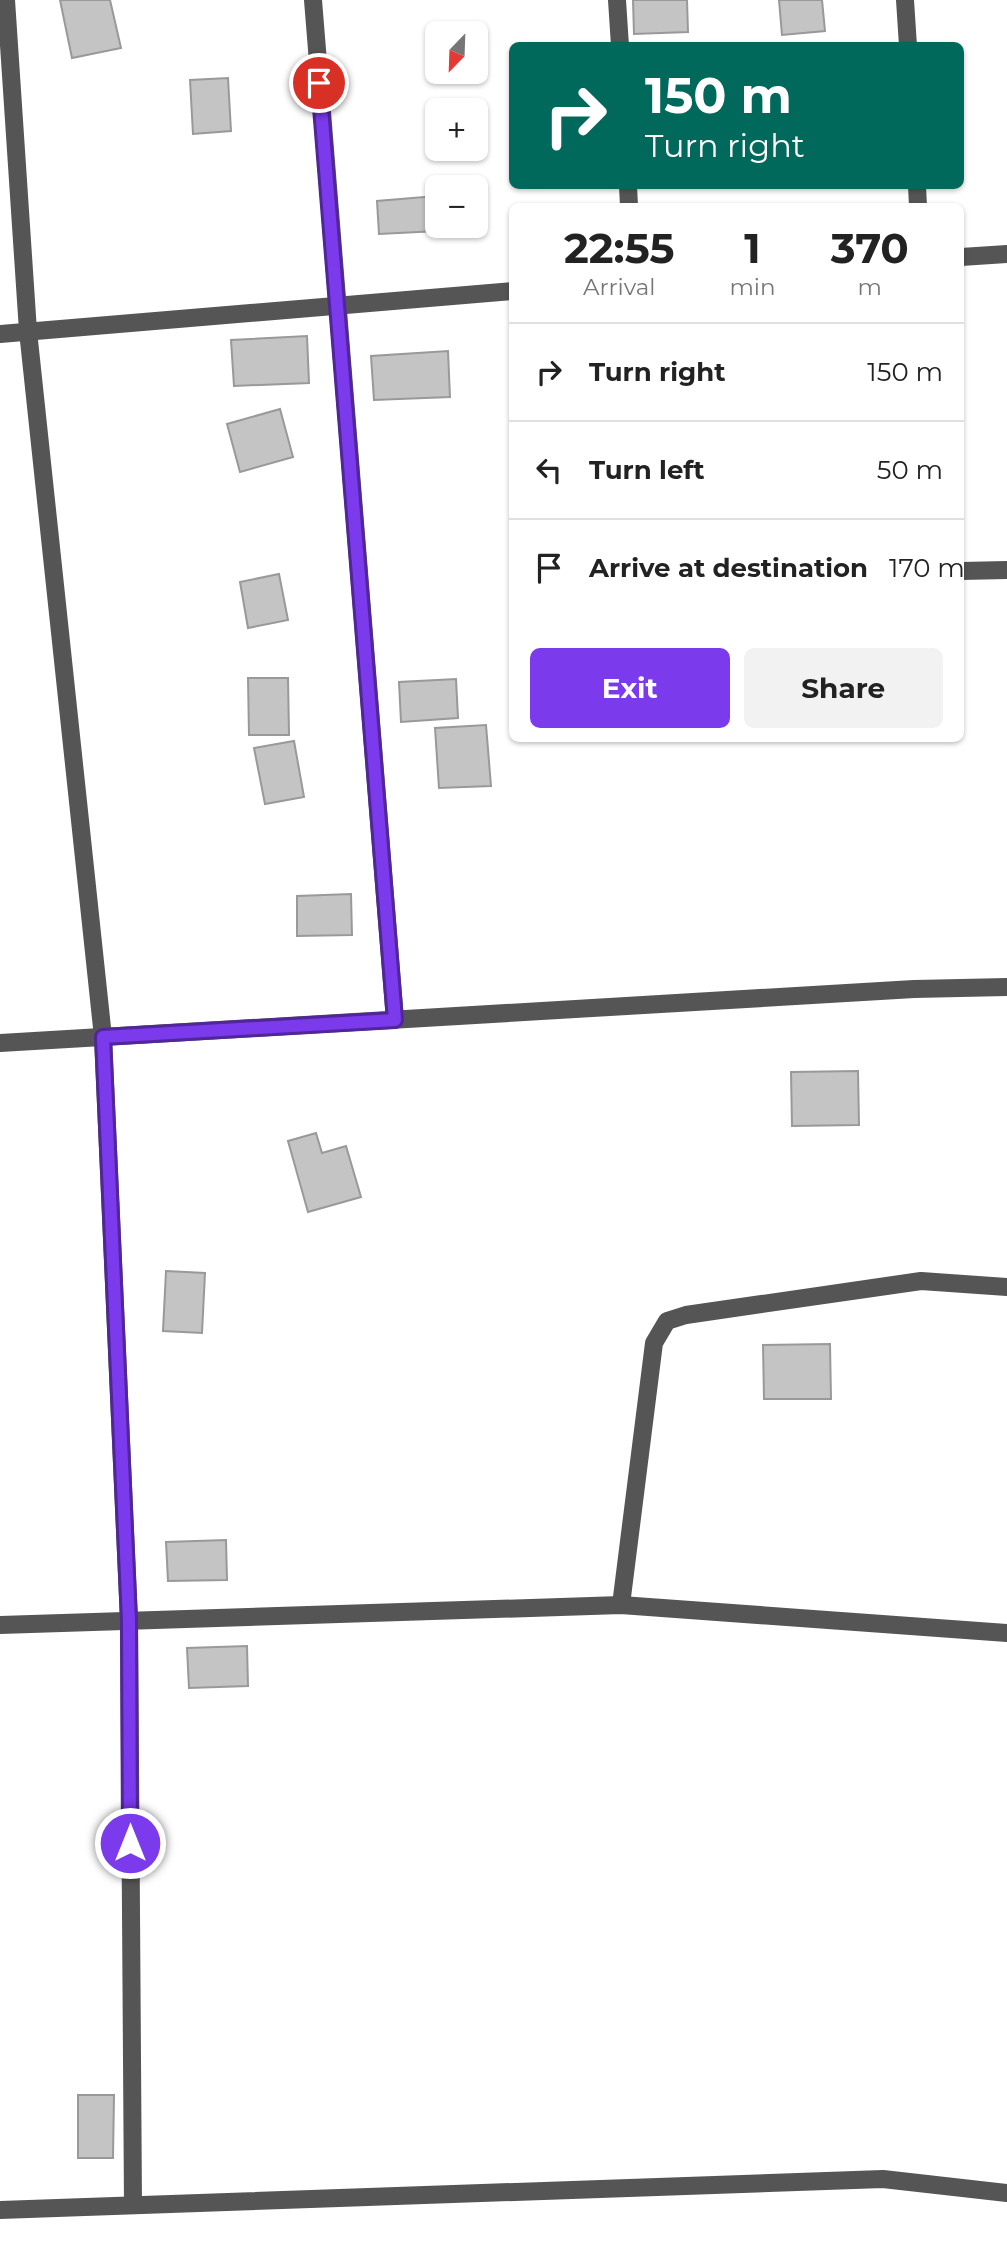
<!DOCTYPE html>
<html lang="en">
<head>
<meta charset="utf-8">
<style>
  :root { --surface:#fff; --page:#f2f2f2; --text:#222; --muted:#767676; --line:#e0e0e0; --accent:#7c3aed }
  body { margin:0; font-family:Montserrat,sans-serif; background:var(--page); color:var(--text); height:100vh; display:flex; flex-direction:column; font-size:26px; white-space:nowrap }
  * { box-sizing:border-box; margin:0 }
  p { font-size:23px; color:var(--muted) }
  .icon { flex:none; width:38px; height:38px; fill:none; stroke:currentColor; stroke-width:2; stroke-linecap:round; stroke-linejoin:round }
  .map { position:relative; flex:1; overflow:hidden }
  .drawer { position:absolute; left:509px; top:203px; width:455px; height:539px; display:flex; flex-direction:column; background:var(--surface); border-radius:10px; box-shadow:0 2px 5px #0004 }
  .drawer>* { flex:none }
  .banner { position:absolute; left:509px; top:42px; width:455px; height:147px; border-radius:10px; box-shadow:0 2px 5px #0004; background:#00695c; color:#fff; overflow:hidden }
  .needle { width:46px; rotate:203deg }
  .controls { position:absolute; left:425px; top:21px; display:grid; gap:14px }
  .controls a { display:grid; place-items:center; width:63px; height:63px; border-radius:10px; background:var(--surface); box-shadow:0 2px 5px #0004; font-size:35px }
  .pin { position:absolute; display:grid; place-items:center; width:60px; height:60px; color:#fff; margin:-30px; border:4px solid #fff; border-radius:50%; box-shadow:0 2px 7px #0007 }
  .me { position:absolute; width:77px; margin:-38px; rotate:0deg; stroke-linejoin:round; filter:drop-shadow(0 0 5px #0008) }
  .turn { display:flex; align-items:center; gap:24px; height:147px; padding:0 21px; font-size:32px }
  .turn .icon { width:91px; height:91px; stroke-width:2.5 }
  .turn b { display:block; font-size:49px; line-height:60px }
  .eta { display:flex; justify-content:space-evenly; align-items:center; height:119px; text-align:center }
  .eta b { font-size:42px; font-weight:700; line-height:49px }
  .action { display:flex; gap:14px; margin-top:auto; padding:14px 21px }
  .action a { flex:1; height:80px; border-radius:10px; background:var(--accent); color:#fff; font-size:28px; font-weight:700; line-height:80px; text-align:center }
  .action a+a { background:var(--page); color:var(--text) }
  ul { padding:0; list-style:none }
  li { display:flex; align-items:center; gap:21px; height:98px; padding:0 21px; border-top:2px solid var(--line) }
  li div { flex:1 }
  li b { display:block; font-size:26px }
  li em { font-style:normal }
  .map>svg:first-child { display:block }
</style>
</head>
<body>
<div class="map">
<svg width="1007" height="2263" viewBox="0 0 1007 2263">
  <rect width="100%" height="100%" fill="#fff"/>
  <!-- building -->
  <g fill="#c4c4c4" stroke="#999" stroke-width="2">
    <polygon points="60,0 110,0 121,48 72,58"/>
    <polygon points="633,0 687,0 688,32 634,34"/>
    <polygon points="779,0 822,0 825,31 782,35"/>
    <polygon points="228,78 231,131 193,134 190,80"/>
    <polygon points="436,196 438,231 379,234 377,201"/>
    <polygon points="307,336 309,383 234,386 231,340"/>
    <polygon points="448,351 450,397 374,400 371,356"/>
    <polygon points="280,409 293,457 240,472 227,424"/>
    <polygon points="279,574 288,620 248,628 240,582"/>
    <polygon points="248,678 288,678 289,735 249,735"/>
    <polygon points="456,679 458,718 401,722 399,682"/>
    <polygon points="486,725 491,786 439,788 435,728"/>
    <polygon points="294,741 304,797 265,804 254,748"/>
    <polygon points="351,894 352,935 297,936 297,896"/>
    <polygon points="858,1071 859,1125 792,1126 791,1072"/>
    <polygon points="316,1133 322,1153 346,1146 361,1197 308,1212 288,1141"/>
    <polygon points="166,1271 205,1273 202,1333 163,1331"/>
    <polygon points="830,1344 831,1399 764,1399 763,1345"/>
    <polygon points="226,1540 227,1580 168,1581 166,1542"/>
    <polygon points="247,1646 248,1686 189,1688 187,1648"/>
    <polygon points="78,2095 114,2095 113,2158 78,2158"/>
  </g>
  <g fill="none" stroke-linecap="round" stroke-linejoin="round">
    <!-- minor -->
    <g stroke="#555" stroke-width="18">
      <polyline points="6,0 28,331 103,1037 129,1620 133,2205"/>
      <polyline points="313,0 395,1020"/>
      <polyline points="617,0 620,46"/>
      <polyline points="905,0 908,46"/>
      <polyline points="628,186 629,206"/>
      <polyline points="917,186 918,206"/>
      <polyline points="961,257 1007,254"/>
      <polyline points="0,334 513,291"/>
      <polyline points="961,571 1007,570"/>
      <polyline points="0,1043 914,989 1007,987"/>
      <polyline points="621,1605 654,1343 667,1321 686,1315 921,1281 1007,1287"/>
      <polyline points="0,1625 621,1605 1007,1633"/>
      <polyline points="0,2210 883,2179 1007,2193"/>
    </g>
  </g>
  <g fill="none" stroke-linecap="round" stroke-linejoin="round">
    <defs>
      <polyline id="route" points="130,1843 129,1620 103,1037 395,1020 319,83"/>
    </defs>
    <!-- route casing -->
    <use href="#route" stroke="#51269a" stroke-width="18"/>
    <!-- route -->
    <use href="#route" stroke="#7c3aed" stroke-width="12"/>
  </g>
</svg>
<div class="controls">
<a><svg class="needle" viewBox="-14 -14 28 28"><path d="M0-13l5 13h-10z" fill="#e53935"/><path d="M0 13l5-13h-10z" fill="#767676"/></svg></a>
<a>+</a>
<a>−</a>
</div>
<div class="pin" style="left:319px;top:83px;background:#d93025"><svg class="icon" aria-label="arrive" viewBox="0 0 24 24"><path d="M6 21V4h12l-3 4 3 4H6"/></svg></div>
<svg class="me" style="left:130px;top:1843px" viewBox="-20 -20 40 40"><circle r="17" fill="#7c3aed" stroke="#fff" stroke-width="3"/><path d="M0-11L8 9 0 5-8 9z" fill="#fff"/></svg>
<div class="banner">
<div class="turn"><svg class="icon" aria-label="right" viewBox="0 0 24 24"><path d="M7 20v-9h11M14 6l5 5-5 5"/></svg><div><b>150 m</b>Turn right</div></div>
</div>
<section class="drawer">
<div class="eta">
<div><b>22:55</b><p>Arrival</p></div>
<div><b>1</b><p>min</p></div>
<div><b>370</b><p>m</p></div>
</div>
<ul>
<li><svg class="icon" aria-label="right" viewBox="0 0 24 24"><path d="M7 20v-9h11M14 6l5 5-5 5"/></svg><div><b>Turn right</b></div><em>150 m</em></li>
<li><svg class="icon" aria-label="left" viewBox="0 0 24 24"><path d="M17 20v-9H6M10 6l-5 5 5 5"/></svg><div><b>Turn left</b></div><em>50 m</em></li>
<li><svg class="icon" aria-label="arrive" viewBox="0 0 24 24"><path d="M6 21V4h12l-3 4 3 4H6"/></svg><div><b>Arrive at destination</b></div><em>170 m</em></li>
</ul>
<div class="action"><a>Exit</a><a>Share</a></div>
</section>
</div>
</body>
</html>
